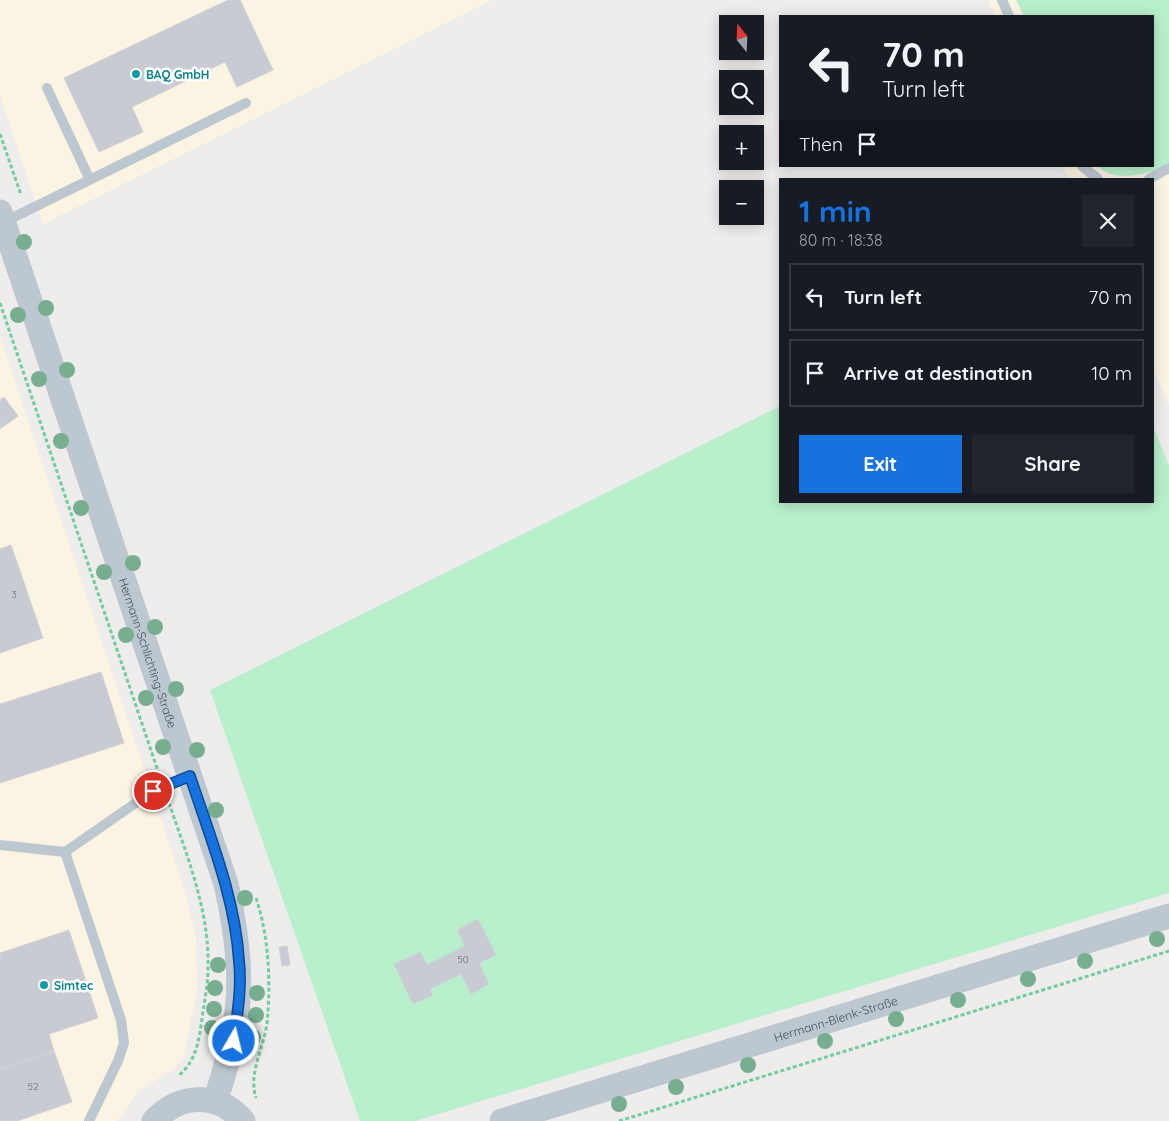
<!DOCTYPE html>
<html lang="en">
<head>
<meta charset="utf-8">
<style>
  :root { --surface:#171b24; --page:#20242c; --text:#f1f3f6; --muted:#9ea1a6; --line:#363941; --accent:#1572df }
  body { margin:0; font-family:Quicksand,sans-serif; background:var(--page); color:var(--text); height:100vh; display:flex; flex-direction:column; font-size:19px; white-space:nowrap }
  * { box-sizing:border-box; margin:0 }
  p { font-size:16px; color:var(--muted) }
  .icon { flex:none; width:28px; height:28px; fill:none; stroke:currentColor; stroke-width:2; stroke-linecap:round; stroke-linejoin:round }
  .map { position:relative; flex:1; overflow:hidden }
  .side { position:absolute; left:779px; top:178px; width:375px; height:325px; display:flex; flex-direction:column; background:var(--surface); border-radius:0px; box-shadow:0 2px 12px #0003 }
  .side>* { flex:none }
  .top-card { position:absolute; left:779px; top:15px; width:375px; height:152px; border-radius:0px; box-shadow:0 2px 12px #0003; background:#171b24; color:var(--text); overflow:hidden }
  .needle { width:32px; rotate:342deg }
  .fabs { position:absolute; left:719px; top:15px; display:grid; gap:10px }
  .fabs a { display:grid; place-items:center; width:45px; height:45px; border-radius:0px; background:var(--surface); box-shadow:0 2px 12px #0003; font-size:25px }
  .pin { position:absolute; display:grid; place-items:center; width:42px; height:42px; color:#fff; margin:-21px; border:2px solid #fff; border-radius:50%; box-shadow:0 1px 5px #0007 }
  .me { position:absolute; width:55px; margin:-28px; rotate:8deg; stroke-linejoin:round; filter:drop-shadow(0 0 4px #0008) }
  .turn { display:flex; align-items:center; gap:18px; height:105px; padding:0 20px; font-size:22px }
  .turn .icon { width:65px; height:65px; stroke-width:2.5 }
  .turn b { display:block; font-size:35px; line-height:42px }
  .then { display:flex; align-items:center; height:48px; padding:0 20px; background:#0003; gap:10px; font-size:19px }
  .round { display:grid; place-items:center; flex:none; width:52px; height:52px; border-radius:0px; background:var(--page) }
  .headline { display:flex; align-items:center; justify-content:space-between; height:85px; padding:0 20px }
  h1 { font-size:30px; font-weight:800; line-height:38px; color:var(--accent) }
  .action { display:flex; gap:10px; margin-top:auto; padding:10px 20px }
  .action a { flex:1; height:58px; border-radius:0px; background:var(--accent); color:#fff; font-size:20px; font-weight:800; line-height:58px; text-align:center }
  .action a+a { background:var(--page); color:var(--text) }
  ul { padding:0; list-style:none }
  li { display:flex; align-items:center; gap:15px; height:68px; margin:0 10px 8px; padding:0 10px; border:2px solid var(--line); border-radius:0px }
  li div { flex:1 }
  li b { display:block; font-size:19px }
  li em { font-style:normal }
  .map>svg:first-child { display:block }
</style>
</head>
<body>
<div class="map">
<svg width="1169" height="1121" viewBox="0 0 1169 1121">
  <rect width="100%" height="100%" fill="#efecec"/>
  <!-- commercial -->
  <g fill="#fcf4e3">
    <polygon points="0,0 492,0 43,224 0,95"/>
    <polygon points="987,0 1169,0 1169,405 1153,368 1152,179 1068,179 1062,166 1152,166 1152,16 995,16"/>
    <polygon points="0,335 184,886 196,937 197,990 184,1057 173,1069 139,1091 117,1121 0,1121"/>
  </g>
  <!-- green -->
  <g fill="#b8efcc">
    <path d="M 1016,0 L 1169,0 L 1169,164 C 1151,174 1113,184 1098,166 L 1152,166 L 1152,16 L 1024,16 Z"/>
    <polygon points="780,406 780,501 1152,501 1153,427 1169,465 1169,893 415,1121 360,1121 210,690"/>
  </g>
  <!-- building -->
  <g fill="#c8cbd1" stroke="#d0d2d8">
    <polygon points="228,0 240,0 273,70 237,87 225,62 132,107 143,132 99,152 64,78"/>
    <polygon points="4,397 18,416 0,429 0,400"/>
    <polygon points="11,545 43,638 0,653 0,549"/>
    <polygon points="101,672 124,743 0,783 0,704"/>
    <polygon points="478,919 496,955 479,963 489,984 471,994 461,974 430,989 433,995 413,1004 394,964 420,952 427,965 465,946 457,930"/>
    <polygon points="69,930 98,1018 49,1034 54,1051 0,1069 0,953"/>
    <polygon points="287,946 290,965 282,966 279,947"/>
    <polygon points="54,1051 72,1102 17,1121 0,1121 0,1069"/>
  </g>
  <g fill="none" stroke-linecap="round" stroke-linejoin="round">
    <!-- path -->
    <g stroke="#70cd9d" stroke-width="3" stroke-dasharray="4 2.5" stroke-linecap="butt">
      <polyline points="0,134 21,195"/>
      <polyline points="0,303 158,771"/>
      <path d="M 169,803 C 187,856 210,912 208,969 C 208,986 204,1002 202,1019 C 199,1040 196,1062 178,1076"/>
      <path d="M 256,898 C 269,937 271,982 267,1023 C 264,1048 248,1073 256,1098"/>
      <polyline points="619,1121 1169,951"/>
    </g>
    <!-- service -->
    <g stroke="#bcc7cf" stroke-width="10">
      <polyline points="1002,0 1009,16"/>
      <polyline points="47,88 90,180"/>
      <polyline points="1082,166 1098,179"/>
      <polyline points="1149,179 1169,168"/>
      <polyline points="4,222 246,103"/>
      <polyline points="0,845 65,852"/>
      <polyline points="89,1121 118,1061 124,1043 121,1020 65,852 153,791 189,777"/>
    </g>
    <!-- tertiary -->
    <g stroke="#bcc7cf" stroke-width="25">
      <path id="s1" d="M 0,212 L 226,884 C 245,969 244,1018 215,1101"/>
      <path d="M 154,1121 C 180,1093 218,1092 243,1121"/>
      <path id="s2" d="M 502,1121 L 1169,916"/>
    </g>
  </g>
  <!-- trees -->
  <g fill="#77ae90">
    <circle cx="24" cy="242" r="8"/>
    <circle cx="46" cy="308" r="8"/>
    <circle cx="18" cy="315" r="8"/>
    <circle cx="67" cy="370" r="8"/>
    <circle cx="39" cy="379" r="8"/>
    <circle cx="61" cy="441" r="8"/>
    <circle cx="81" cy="508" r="8"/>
    <circle cx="133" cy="563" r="8"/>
    <circle cx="104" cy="572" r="8"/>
    <circle cx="155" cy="627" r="8"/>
    <circle cx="126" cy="635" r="8"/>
    <circle cx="176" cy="689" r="8"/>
    <circle cx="146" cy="698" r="8"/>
    <circle cx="163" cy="747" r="8"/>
    <circle cx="197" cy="750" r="8"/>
    <circle cx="216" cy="810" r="8"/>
    <circle cx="245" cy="898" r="8"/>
    <circle cx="1157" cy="939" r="8"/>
    <circle cx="1085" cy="961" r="8"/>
    <circle cx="218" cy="965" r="8"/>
    <circle cx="1028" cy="979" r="8"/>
    <circle cx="215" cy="988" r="8"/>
    <circle cx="257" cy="993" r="8"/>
    <circle cx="958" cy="1000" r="8"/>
    <circle cx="214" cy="1009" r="8"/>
    <circle cx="256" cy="1015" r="8"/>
    <circle cx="896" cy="1019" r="8"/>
    <circle cx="212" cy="1028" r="8"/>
    <circle cx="253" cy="1037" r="8"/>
    <circle cx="825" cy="1041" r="8"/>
    <circle cx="748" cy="1065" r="8"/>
    <circle cx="676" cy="1087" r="8"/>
    <circle cx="619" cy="1104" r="8"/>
  </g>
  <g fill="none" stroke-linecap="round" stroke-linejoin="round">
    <defs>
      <path id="route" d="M 153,791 L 190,776 C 210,837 235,897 239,961 C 242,988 237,1015 234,1041"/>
    </defs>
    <!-- route casing -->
    <use href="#route" stroke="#0e4a91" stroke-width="12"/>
    <!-- route -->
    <use href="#route" stroke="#1572df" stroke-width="9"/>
  </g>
  <!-- markers -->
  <g fill="#0f9aa8" stroke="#fff" stroke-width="2">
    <circle cx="136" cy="74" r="5"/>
    <circle cx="44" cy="985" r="5"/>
  </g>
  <g text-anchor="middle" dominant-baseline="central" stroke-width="5" stroke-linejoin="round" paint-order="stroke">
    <!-- number labels -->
    <g font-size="10" fill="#656f77">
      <text x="14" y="594">3</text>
      <text x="463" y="959">50</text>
      <text x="33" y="1086">52</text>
    </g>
    <!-- culture labels -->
    <g font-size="12" font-weight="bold" fill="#0d838f" stroke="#fff" text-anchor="start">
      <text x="146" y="74">BAQ GmbH</text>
      <text x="54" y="985">Simtec</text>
    </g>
    <!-- street labels -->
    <g font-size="12" fill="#445059" stroke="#fff">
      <text stroke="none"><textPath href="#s1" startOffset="465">Hermann-Schlichting-Straße</textPath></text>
      <text stroke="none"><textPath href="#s2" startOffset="349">Hermann-Blenk-Straße</textPath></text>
    </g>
  </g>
</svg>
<div class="fabs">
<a><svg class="needle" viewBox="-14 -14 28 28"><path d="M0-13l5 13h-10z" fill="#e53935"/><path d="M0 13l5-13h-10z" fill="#9ea1a6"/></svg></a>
<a><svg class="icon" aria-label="search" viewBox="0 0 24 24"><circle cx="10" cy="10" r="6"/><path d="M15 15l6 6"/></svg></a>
<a>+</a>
<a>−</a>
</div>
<div class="pin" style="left:153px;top:791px;background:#d93025"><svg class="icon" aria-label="arrive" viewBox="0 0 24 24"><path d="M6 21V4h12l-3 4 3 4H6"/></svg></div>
<svg class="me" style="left:234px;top:1041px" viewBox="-20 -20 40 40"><circle r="17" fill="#1572df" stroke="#fff" stroke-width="3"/><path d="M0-11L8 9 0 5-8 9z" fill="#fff"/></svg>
<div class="top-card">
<div class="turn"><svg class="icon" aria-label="left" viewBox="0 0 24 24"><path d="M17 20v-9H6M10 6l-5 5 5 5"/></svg><div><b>70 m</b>Turn left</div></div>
<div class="then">Then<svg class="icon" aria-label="arrive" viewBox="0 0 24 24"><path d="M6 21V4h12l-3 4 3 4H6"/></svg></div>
</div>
<section class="side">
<div class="headline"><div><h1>1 min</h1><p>80 m · 18:38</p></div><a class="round"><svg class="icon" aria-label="close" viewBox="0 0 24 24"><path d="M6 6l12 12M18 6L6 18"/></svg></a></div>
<ul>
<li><svg class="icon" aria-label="left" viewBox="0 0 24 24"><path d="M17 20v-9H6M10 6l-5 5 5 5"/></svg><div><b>Turn left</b></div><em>70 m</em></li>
<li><svg class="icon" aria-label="arrive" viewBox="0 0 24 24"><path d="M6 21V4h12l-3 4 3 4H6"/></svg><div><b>Arrive at destination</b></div><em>10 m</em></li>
</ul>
<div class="action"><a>Exit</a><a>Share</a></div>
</section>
</div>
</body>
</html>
